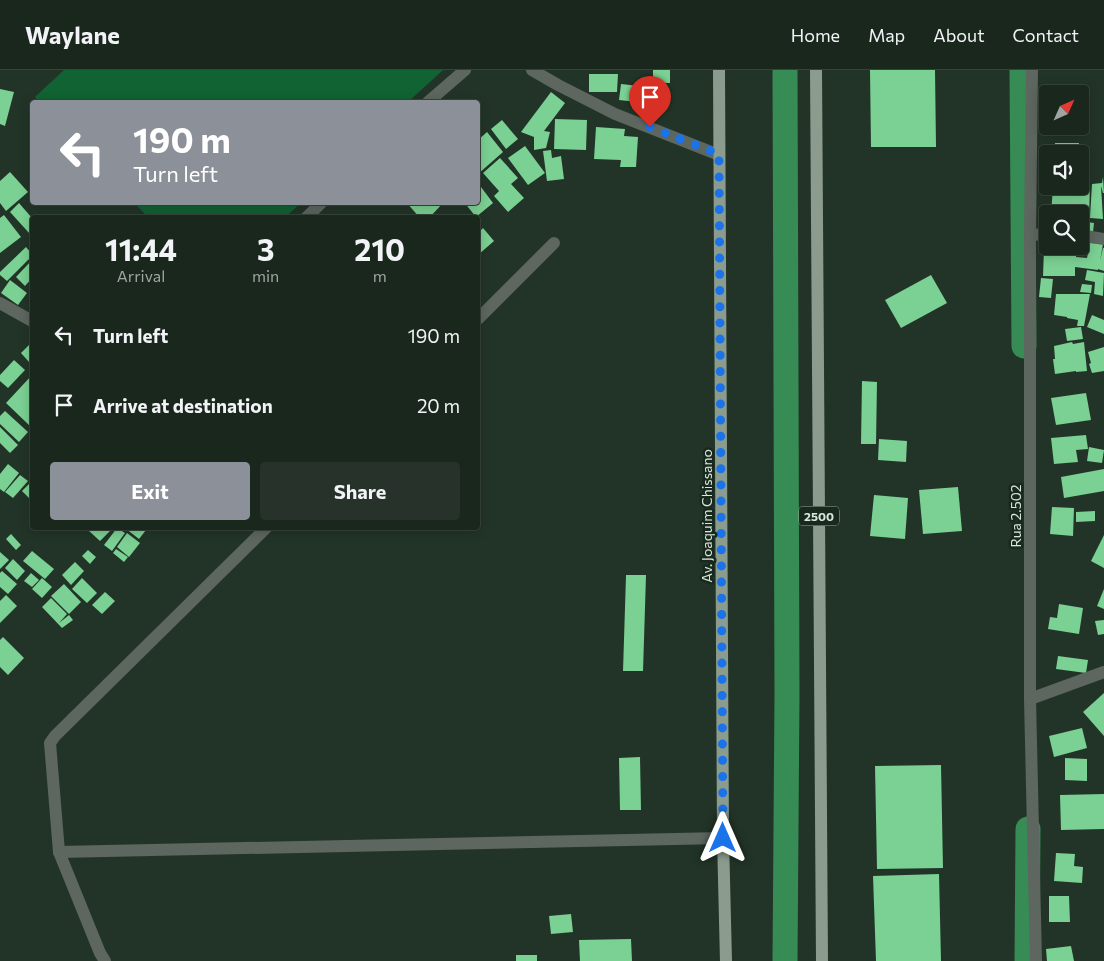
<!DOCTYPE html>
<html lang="en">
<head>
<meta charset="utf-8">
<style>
  :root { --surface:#1a271d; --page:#27332a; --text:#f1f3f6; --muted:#9fa5a4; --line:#38443b; --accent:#8c9099 }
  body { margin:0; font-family:Commissioner,sans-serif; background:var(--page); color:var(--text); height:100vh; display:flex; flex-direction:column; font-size:19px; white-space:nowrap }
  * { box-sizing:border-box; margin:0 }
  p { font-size:16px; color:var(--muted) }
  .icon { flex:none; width:28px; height:28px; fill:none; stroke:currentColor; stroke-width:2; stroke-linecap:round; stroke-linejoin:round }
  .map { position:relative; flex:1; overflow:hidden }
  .drawer { position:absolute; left:30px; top:145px; width:450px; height:315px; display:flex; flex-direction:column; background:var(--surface); border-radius:5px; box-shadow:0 2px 12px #0003,0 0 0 1px var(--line) }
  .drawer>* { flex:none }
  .hud { position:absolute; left:30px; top:30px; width:450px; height:105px; border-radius:5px; box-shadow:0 2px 12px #0003,0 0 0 1px var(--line); background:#8c9099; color:#fff; overflow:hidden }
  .needle { width:32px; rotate:45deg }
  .tools { position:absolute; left:1039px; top:15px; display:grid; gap:10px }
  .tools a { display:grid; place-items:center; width:50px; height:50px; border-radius:5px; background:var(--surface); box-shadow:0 2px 12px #0003,0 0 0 1px var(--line); font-size:25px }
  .pin { position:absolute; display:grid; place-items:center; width:42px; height:42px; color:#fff; margin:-51px -21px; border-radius:50% 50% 50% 0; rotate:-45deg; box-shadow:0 0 5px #0007 }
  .pin .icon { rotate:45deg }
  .me { position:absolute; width:55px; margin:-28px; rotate:0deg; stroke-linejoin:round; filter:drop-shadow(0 0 4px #0008) }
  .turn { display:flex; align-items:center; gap:18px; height:105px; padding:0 20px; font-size:22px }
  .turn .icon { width:65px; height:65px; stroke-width:2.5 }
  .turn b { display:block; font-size:35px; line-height:42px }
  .eta { display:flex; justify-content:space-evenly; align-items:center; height:85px; text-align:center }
  .eta b { font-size:30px; font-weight:700; line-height:35px }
  .button { display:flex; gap:10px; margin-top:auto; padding:10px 20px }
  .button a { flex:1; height:58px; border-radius:5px; background:var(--accent); color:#fff; font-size:20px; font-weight:700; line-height:58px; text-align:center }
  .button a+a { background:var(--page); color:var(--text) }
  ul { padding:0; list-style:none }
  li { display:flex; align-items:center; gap:15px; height:70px; padding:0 20px }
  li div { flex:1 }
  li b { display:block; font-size:19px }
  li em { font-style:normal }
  header { display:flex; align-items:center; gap:30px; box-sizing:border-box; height:70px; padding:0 25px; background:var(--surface); border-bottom:1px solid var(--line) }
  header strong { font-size:24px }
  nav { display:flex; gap:28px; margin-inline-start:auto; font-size:18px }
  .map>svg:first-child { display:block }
</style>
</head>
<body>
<header>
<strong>Waylane</strong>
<nav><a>Home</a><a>Map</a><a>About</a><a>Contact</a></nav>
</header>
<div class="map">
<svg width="1104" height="891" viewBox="0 0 1104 891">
  <rect width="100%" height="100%" fill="#223427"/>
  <!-- green -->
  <g fill="#116333">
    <polygon points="64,0 443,0 408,32 40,32 35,27"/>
    <polygon points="134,133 301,133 284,148 148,147"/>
  </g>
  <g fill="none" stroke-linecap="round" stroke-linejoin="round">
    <!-- canal -->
    <g stroke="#368c54" stroke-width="25">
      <polyline points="1022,0 1024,276"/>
      <polyline points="785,891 787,625 785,0"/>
      <polyline points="1027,891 1028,759"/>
    </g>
  </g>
  <!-- building -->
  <g fill="#7bd093">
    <rect x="653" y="0" width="17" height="13"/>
    <polygon points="870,0 935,0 936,77 871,77"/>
    <polygon points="589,4 618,4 617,22 589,22"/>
    <polygon points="621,14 657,18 656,34 619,30"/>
    <polygon points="0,19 14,22 5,56 0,54"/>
    <polygon points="551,22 565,33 544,61 550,62 546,78 534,80 534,67 521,62"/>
    <polygon points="555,49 587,50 586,80 554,79"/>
    <polygon points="502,50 518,69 506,79 491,59"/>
    <polygon points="596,57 625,59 624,66 638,67 636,97 620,97 621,90 594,89"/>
    <polygon points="487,62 503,82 478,104 478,70"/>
    <polygon points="1055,73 1079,73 1079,84 1054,84"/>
    <polygon points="525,76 545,103 528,115 508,88"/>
    <polygon points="551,80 552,88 561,86 564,109 547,111 543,81"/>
    <polygon points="500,88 518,108 511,114 524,128 508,142 494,126 499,121 483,103"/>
    <polygon points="10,102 28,122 6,141 0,133 0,111"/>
    <polygon points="1103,107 1104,123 1103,123 1101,116 1103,149 1090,148 1092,114 1102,113"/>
    <polygon points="478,113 493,133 476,147 464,132 478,132"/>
    <polygon points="1080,113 1090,113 1089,147 1080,147 1080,144 1051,144 1053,117 1080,116"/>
    <polygon points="406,132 444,132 429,148 420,148"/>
    <polygon points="19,133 32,148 32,162 30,164 10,142"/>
    <polygon points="4,145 21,167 0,183 0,148"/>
    <polygon points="1080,151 1094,153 1093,162 1080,159"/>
    <polygon points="483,158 494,171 478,185 478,163"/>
    <polygon points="1090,173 1103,174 1100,191 1103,178 1104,178 1104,201 1098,199 1098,200 1075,197 1075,206 1043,206 1044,179 1050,179 1051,176 1076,176 1076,187 1087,188"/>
    <polygon points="26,177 32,184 32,186 7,211 0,205 0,202"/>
    <polygon points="32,190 32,208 25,216 16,207"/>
    <polygon points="1087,200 1104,203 1103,226 1094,224 1095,212 1085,210"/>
    <polygon points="931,205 947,233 901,258 885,230"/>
    <polygon points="1041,208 1053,209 1051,228 1039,227"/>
    <polygon points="10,210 27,223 18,235 1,223"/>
    <polygon points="1082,214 1092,215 1091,223 1080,222"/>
    <polygon points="1056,224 1090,224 1084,256 1077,256 1078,250 1067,248 1067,247 1054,245"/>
    <polygon points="1092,245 1104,250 1104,264 1087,257"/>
    <polygon points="1081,257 1083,269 1067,271 1065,259"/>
    <polygon points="32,272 32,288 29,292 21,283"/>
    <polygon points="1072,272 1073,274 1084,272 1087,301 1076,302 1076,301 1055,304 1053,289 1055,289 1054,276"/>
    <polygon points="1104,277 1104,301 1092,303 1089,294 1091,293 1088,282"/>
    <polygon points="14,290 25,300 8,318 0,311 0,305"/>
    <polygon points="32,305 32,353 30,356 6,333"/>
    <polygon points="862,311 877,312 876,374 861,374"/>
    <polygon points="1086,323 1091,350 1056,355 1051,328"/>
    <polygon points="5,341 28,362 19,372 0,354 0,346"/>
    <polygon points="0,357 18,375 10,383 0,373"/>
    <polygon points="1086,365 1088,379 1076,380 1078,392 1054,394 1051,368"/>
    <polygon points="879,369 907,371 906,392 878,390"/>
    <polygon points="1089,377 1104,380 1102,393 1087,391"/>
    <polygon points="8,394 19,403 4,422 0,419 0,404"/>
    <polygon points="1104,399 1104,421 1064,428 1061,407"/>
    <polygon points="20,405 28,411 13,428 5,422"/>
    <polygon points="30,413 32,416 32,424 29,428 22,421"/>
    <polygon points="958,417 962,461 923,464 919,420"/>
    <polygon points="874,425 908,428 905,469 870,466"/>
    <polygon points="1052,437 1074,438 1073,466 1050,464"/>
    <polygon points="1095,441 1095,451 1076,452 1076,442"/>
    <polygon points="90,458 106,458 110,461 100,471 88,460"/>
    <polygon points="117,458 125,463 112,481 104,475"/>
    <polygon points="125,458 143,458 146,460 139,469"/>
    <polygon points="127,463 140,473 129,487 117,477"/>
    <polygon points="11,464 21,475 16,480 6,469"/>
    <polygon points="1104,465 1104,498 1091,491"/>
    <polygon points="116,479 128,487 124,492 113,483"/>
    <polygon points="88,480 96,487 90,494 82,486"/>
    <polygon points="32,481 54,499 45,509 23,491"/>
    <polygon points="0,482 9,490 0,499"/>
    <polygon points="13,489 25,501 17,510 5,498"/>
    <polygon points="75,492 84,501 71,515 62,505"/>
    <polygon points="2,501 17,514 8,524 0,517 0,503"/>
    <polygon points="31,503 39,510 32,517 24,511"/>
    <polygon points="626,505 646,505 643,601 623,601"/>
    <polygon points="42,508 52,517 42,528 32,519"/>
    <polygon points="82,508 97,523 87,533 72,519"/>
    <polygon points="64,514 81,532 69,544 51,526"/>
    <polygon points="1104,519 1104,539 1097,536"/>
    <polygon points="105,522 115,531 102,544 92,535"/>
    <polygon points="6,525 17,536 0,553 0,531"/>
    <polygon points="51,528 67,544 59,553 69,545 73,550 62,558 42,537"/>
    <polygon points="1059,534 1083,538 1079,564 1048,559 1050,547 1057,548"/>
    <polygon points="1104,550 1104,564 1098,565 1095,551"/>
    <polygon points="3,567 24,588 8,605 0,597 0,570"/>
    <polygon points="1058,586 1088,590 1086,603 1056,599"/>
    <polygon points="1104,623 1104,666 1083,642"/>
    <polygon points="1082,658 1087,678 1054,687 1049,666"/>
    <polygon points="640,687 641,740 620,740 619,688"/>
    <polygon points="1065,688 1087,689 1087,711 1065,710"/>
    <polygon points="941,695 943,798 877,799 875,696"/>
    <polygon points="1104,724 1104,759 1061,760 1060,725"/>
    <polygon points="1056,783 1075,784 1074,796 1083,797 1082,813 1054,811"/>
    <polygon points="939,804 941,891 876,891 873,806"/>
    <polygon points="1049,826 1069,826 1070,852 1049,852"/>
    <polygon points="571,844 573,862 551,864 549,846"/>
    <polygon points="631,869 632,891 580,891 579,870"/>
    <polygon points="1071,876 1074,891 1047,891 1046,879"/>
    <rect x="516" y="885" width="21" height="6"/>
  </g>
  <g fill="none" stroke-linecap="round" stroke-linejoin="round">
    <!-- minor -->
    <g stroke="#5d665f" stroke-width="12">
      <polyline points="532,0 558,15 615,44 719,85"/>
      <polyline points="1032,0 1030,165 1030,629 1036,891"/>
      <polyline points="428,32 465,0"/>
      <polyline points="306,148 322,132"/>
      <polyline points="1030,165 1048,164"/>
      <polyline points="1080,165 1104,169"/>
      <polyline points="0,233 32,251"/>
      <polyline points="478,249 554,173"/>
      <polyline points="1030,629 1104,602"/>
      <polyline points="59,782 723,768"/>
      <polyline points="105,891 100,883 59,782 50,673 55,666 266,458"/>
    </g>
    <!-- major -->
    <g stroke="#8b9c8e" stroke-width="12">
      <polyline points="719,0 723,768 726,891"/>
      <polyline points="816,0 822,891"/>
    </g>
  </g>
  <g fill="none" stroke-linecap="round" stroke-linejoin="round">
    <!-- route -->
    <polyline stroke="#1a73e8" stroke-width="9" stroke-dasharray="0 16.2" points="650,57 719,84 723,768"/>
  </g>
  <g text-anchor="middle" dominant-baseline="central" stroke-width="5" stroke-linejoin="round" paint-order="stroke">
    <!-- shield labels -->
    <rect fill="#182a1d" stroke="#a0ada3" stroke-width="1" x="799" y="436.5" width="40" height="19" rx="4"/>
    <g font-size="12" font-weight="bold" fill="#dae5dc">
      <text x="819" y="446">2500</text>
    </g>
    <!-- street labels -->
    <g font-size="14" fill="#dae5dc" stroke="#182a1d">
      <text transform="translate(706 446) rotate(-90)">Av. Joaquim Chissano</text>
      <text transform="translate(1015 446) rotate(-90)">Rua 2.502</text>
    </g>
  </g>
</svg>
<div class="tools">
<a><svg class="needle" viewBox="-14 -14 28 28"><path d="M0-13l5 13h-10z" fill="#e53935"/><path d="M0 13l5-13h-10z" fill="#9fa5a4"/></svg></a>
<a><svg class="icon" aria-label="sound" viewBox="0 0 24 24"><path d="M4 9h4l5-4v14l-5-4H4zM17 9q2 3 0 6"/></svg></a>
<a><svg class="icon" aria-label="search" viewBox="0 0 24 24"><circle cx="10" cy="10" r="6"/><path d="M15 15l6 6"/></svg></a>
</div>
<div class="pin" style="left:650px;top:57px;background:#d93025"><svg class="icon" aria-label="arrive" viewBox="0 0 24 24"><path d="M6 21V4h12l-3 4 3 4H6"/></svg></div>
<svg class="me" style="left:723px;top:768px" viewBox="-20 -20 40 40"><path d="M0-17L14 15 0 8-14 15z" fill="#1a73e8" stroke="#fff" stroke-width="4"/></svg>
<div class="hud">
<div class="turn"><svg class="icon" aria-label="left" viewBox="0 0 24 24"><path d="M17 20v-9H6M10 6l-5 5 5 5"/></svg><div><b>190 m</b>Turn left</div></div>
</div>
<section class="drawer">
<div class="eta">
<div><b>11:44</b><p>Arrival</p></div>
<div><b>3</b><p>min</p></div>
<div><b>210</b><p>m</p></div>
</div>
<ul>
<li><svg class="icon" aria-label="left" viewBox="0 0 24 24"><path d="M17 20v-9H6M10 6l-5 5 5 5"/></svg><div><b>Turn left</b></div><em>190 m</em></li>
<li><svg class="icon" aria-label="arrive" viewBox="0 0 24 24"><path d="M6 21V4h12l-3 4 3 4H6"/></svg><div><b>Arrive at destination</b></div><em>20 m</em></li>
</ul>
<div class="button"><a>Exit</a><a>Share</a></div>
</section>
</div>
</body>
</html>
